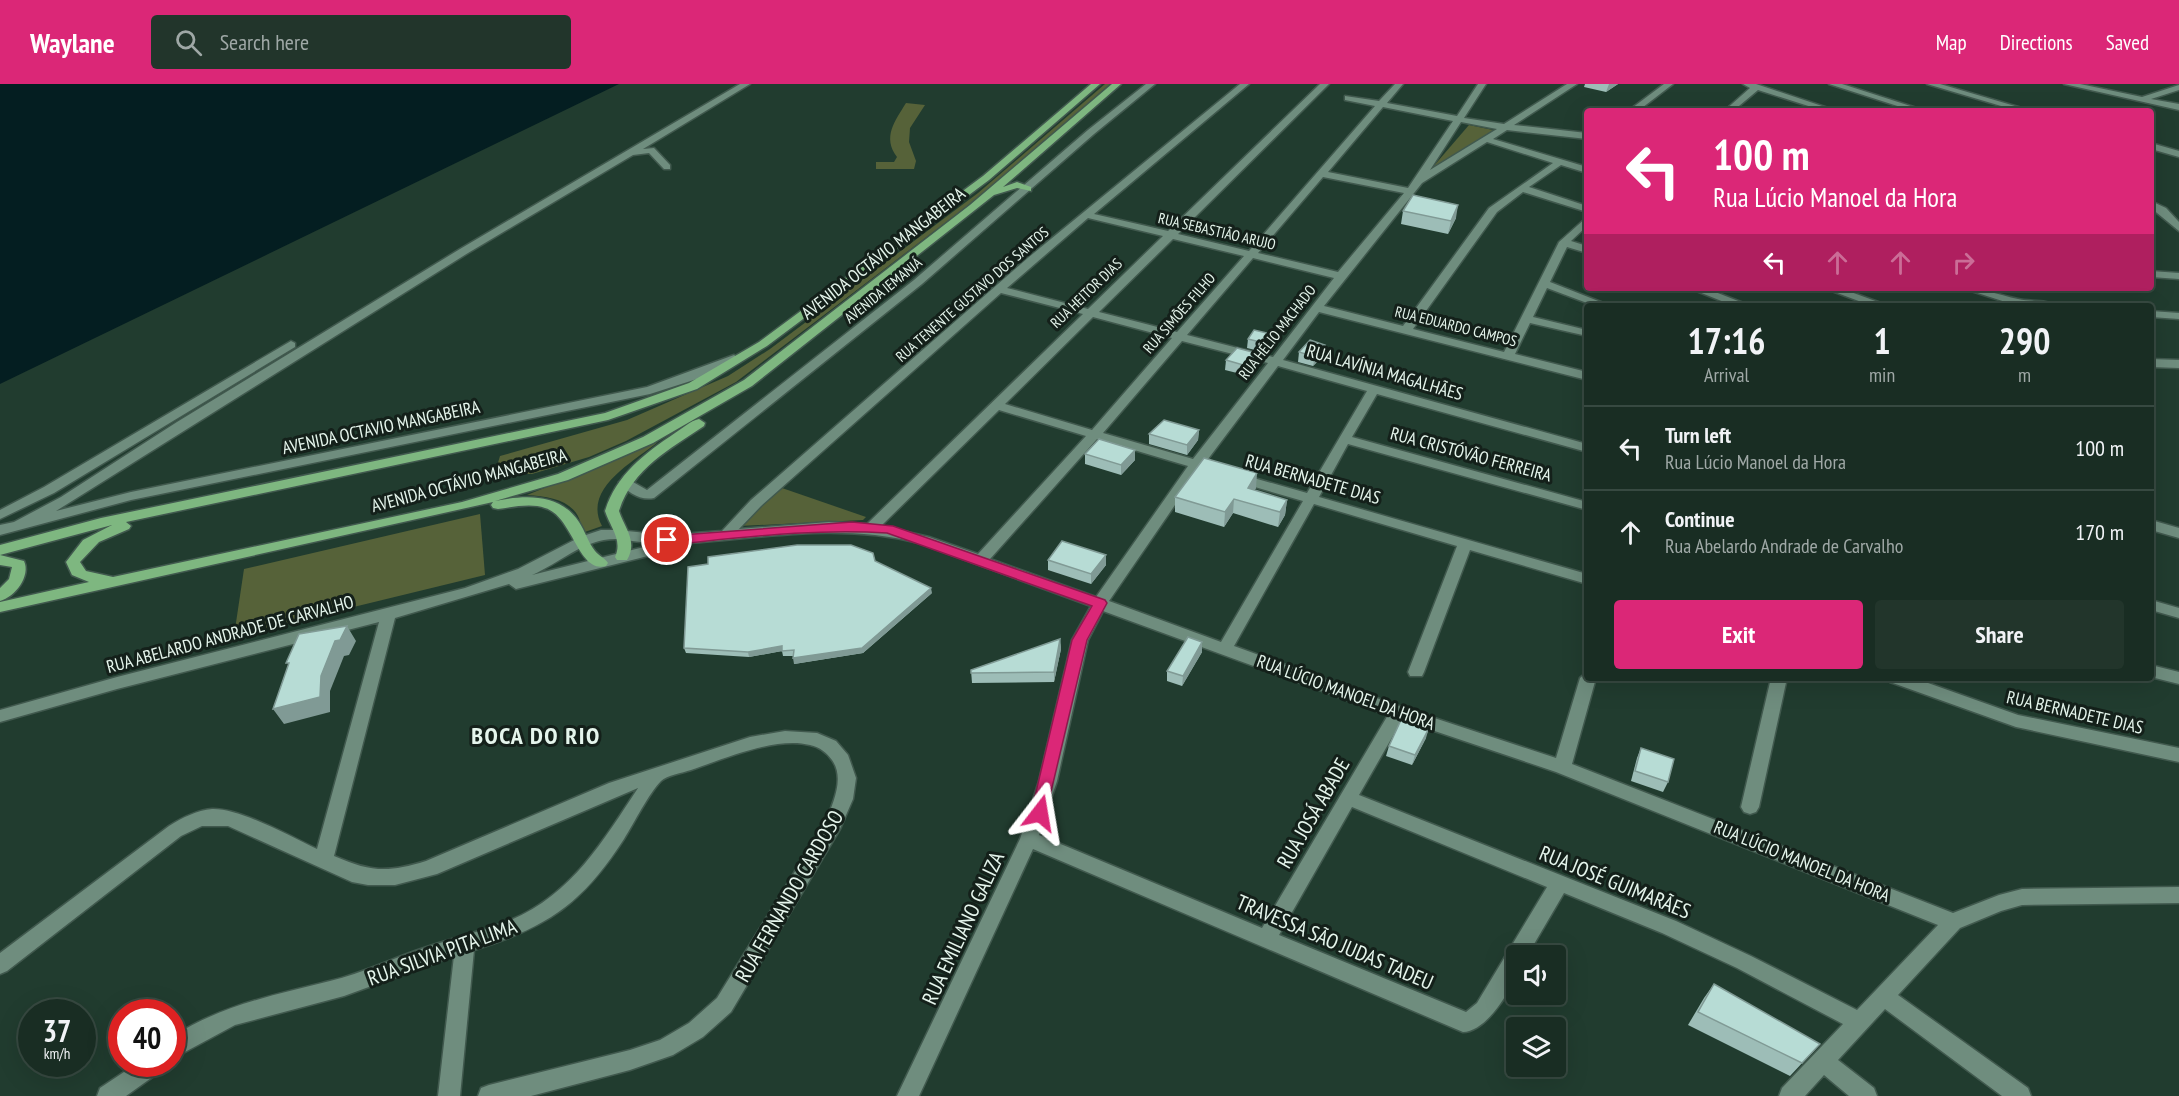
<!DOCTYPE html>
<html lang="en">
<head>
<meta charset="utf-8">
<style>
  :root { --surface:#192d23; --page:#22352b; --text:#f1f3f6; --muted:#9fa8a6; --line:#374941; --accent:#db2777 }
  body { margin:0; font-family:"PT Sans Narrow",sans-serif; background:var(--page); color:var(--text); height:100vh; display:flex; flex-direction:column; font-size:22px; white-space:nowrap }
  * { box-sizing:border-box; margin:0 }
  p { font-size:20px; color:var(--muted) }
  .icon { flex:none; width:33px; height:33px; fill:none; stroke:currentColor; stroke-width:2; stroke-linecap:round; stroke-linejoin:round }
  .map { position:relative; flex:1; overflow:hidden }
  .sheet { position:absolute; left:1584px; top:219px; width:570px; height:378px; display:flex; flex-direction:column; background:var(--surface); border-radius:6px; box-shadow:0 6px 24px #0002,0 0 0 2px var(--line) }
  .sheet>* { flex:none }
  .hud { position:absolute; left:1584px; top:24px; width:570px; height:183px; border-radius:6px; box-shadow:0 6px 24px #0002,0 0 0 2px var(--line); background:#db2777; color:#fff; overflow:hidden }
  .controls { position:absolute; left:1506px; top:861px; display:grid; gap:12px }
  .controls a { display:grid; place-items:center; width:60px; height:60px; border-radius:6px; background:var(--surface); box-shadow:0 6px 24px #0002,0 0 0 2px var(--line); font-size:30px }
  .speed { position:absolute; left:18px; top:915px; display:flex; gap:12px; font-size:30px; font-weight:700; text-align:center }
  .speed>* { display:grid; place-content:center; width:78px; height:78px; border-radius:50%; background:var(--surface); box-shadow:0 6px 24px #0002,0 0 0 2px var(--line); line-height:1 }
  .speed small { font-size:15px; font-weight:400 }
  .speed .limit { border:9px solid #d22; background:#fff; color:#111 }
  .pin { position:absolute; display:grid; place-items:center; width:51px; height:51px; color:#fff; margin:-26px; border:3px solid #fff; border-radius:50%; box-shadow:0 2px 6px #0007 }
  .me { position:absolute; width:66px; margin:-33px; rotate:14deg; stroke-linejoin:round; filter:drop-shadow(0 0 4px #0008) }
  .turn { display:flex; align-items:center; gap:21px; height:126px; padding:0 30px; font-size:27px }
  .turn .icon { width:78px; height:78px; stroke-width:2.5 }
  .turn b { display:block; font-size:42px; line-height:51px }
  .lanes { display:flex; align-items:center; height:57px; padding:0 30px; background:#0003; justify-content:center; gap:30px; direction:ltr }
  .lanes .off { opacity:.35 }
  .eta { display:flex; justify-content:space-evenly; align-items:center; height:102px; text-align:center }
  .eta b { font-size:36px; font-weight:700; line-height:42px }
  .button { display:flex; gap:12px; margin-top:auto; padding:12px 30px }
  .button a { flex:1; height:69px; border-radius:6px; background:var(--accent); color:#fff; font-size:24px; font-weight:700; line-height:69px; text-align:center }
  .button a+a { background:var(--page); color:var(--text) }
  ul { padding:0; list-style:none }
  li { display:flex; align-items:center; gap:18px; height:84px; padding:0 30px; border-top:2px solid var(--line) }
  li div { flex:1 }
  li b { display:block; font-size:22px }
  li em { font-style:normal }
  header { display:flex; align-items:center; gap:36px; box-sizing:border-box; height:84px; padding:0 30px; background:var(--accent); color:#fff }
  header strong { font-size:28px }
  nav { display:flex; gap:33px; margin-inline-start:auto; font-size:21px }
  .search { width:420px; height:54px; background:var(--page); display:flex; align-items:center; gap:15px; box-sizing:border-box; padding:0 21px; border-radius:6px; color:var(--muted); font-size:22px }
  .map>svg:first-child { display:block }
</style>
</head>
<body>
<header>
<strong>Waylane</strong>
<div class="search"><svg class="icon" aria-label="search" viewBox="0 0 24 24"><circle cx="10" cy="10" r="6"/><path d="M15 15l6 6"/></svg>Search here</div>
<nav><a>Map</a><a>Directions</a><a>Saved</a></nav>
</header>
<div class="map">
<svg width="2179" height="1012" viewBox="0 0 2179 1012">
  <rect width="100%" height="100%" fill="#213c2f"/>
  <!-- green -->
  <g fill="#566239">
    <polygon points="1105,0 1110,0 983,110 736,298 626,357 589,373 532,390 507,390 497,382 500,372 627,336 728,292 770,265 978,109"/>
    <path d="M 906,19 L 925,21 L 910,44 L 909,58 L 916,77 L 914,85 L 876,85 L 876,78 L 894,78 L 897,73 C 882,53 895,37 906,19 Z"/>
    <polygon points="1469,41 1493,46 1437,85 1432,84"/>
    <path d="M 658,358 C 633,378 582,405 602,442 L 582,449 C 581,417 553,413 527,411 Z"/>
    <polygon points="782,404 866,433 863,436 739,442"/>
    <polygon points="480,430 485,491 234,552 244,485"/>
  </g>
  <!-- water -->
  <polygon fill="#041e21" points="0,0 619,0 0,300"/>
  <g fill="none" stroke-linecap="round" stroke-linejoin="round">
    <defs>
      <g id="minor">
        <polygon points="740,0 750,0 643,65 654,64 670,81 670,85 664,85 649,69 633,71 468,169 56,427 131,408 647,303 734,271 740,275 738,278 700,294 650,310 131,416 0,451 0,441 14,438 61,413 177,338 460,165"/>
        <path d="M 1146,0 L 1155,0 L 1094,50 L 922,200 L 654,414 C 640,417 627,408 619,398 L 626,394 L 647,406 L 914,196 L 1088,46 Z"/>
        <path d="M 1240,0 L 1249,0 L 1094,130 L 1168,147 L 1320,0 L 1329,0 L 1178,150 L 1249,167 L 1375,22 L 1345,16 L 1345,12 L 1379,17 L 1395,0 L 1403,0 L 1387,19 L 1457,32 L 1478,0 L 1486,0 L 1464,34 L 1504,40 L 1567,0 L 1577,0 L 1514,41 L 1587,49 L 1587,55 L 1507,46 L 1493,55 L 1587,83 L 1587,89 L 1561,81 L 1529,103 L 1587,122 L 1587,128 L 1523,108 L 1497,128 L 1413,245 L 1504,268 L 1559,158 L 1587,133 L 1587,142 L 1571,157 L 1587,162 L 1587,169 L 1567,163 L 1550,198 L 1611,222 L 1595,222 L 1547,204 L 1533,233 L 1587,246 L 1587,252 L 1530,239 L 1515,270 L 1587,288 L 1587,296 L 1319,228 L 1283,276 L 1587,360 L 1587,368 L 1377,310 L 1352,353 L 1587,418 L 1587,426 L 1348,360 L 1319,413 L 1587,490 L 1587,500 L 1470,466 L 1424,588 L 1422,592 L 1410,592 L 1408,588 L 1457,462 L 1314,420 L 1234,562 L 1404,624 L 1556,674 L 1580,594 L 1587,588 L 1587,594 L 1596,594 L 1572,680 L 1953,829 L 1999,811 L 2022,805 L 2179,803 L 2179,819 L 2022,821 L 2001,827 L 1960,844 L 1898,911 L 2028,1004 L 2031,1012 L 2002,1012 L 1885,925 L 1838,976 L 1874,1004 L 1877,1012 L 1849,1012 L 1824,991 L 1805,1012 L 1779,1012 L 1782,1004 L 1843,940 L 1737,884 L 1662,849 L 1564,809 L 1527,872 L 1516,872 C 1516,877 1518,885 1516,891 C 1509,910 1485,948 1463,948 L 1033,765 L 919,1012 L 897,1012 L 1020,755 L 1039,697 L 1072,556 L 1091,522 L 919,459 C 838,438 757,455 674,460 L 673,465 L 668,467 L 516,505 L 509,500 L 395,534 L 334,772 C 371,788 387,789 426,777 L 609,699 L 750,653 L 785,647 L 817,649 L 836,657 L 848,671 L 856,694 L 853,715 L 840,745 L 731,928 L 703,953 L 673,971 L 630,986 L 531,1012 L 478,1012 L 481,1004 L 489,1001 L 630,966 L 660,956 L 689,939 L 717,914 L 826,737 C 833,719 845,694 832,676 C 827,669 820,663 810,661 C 776,652 723,675 691,686 C 682,689 667,691 661,697 C 649,709 634,739 624,755 C 582,820 548,843 474,866 L 460,1012 L 438,1012 L 454,872 L 344,912 L 235,941 L 172,975 L 172,953 C 221,921 275,911 330,897 C 363,889 393,874 424,864 C 453,854 483,847 511,836 C 572,810 603,757 638,704 L 437,790 L 395,801 L 368,801 L 352,798 L 228,742 L 202,742 L 181,752 L 7,887 L 0,890 L 0,869 L 169,742 C 182,734 197,726 212,725 C 240,724 291,753 317,765 L 379,538 L 117,605 L 0,638 L 0,626 L 117,593 L 465,504 L 518,485 L 580,453 L 601,446 L 617,446 L 667,451 L 722,447 L 751,416 L 1029,173 ZM 1383,23 L 1453,37 L 1408,104 L 1328,88 ZM 1461,38 L 1497,45 L 1430,86 ZM 1487,58 L 1553,79 L 1489,124 L 1403,242 L 1324,222 L 1422,99 ZM 1323,93 L 1404,109 L 1338,188 L 1258,169 ZM 1088,134 L 1163,152 L 1088,225 L 1007,204 ZM 1173,155 L 1244,172 L 1177,248 L 1099,228 ZM 1253,174 L 1334,194 L 1273,273 L 1187,251 ZM 1001,209 L 1083,230 L 867,440 L 829,438 L 739,445 L 761,422 ZM 1093,233 L 1172,254 L 1092,346 L 1005,320 ZM 1182,257 L 1268,279 L 1193,375 L 1103,349 ZM 1278,282 L 1367,307 L 1307,409 L 1236,389 L 1229,393 L 1231,396 L 1303,417 L 1221,558 L 1109,517 L 1199,386 L 1210,386 L 1212,383 L 1205,379 ZM 999,326 L 1086,352 L 978,470 L 929,453 L 881,442 ZM 1097,355 L 1188,382 L 1096,513 L 990,475 ZM 617,455 L 656,460 L 532,491 C 560,479 585,454 617,455 ZM 1103,527 L 1388,631 L 1262,844 L 1039,751 L 1057,697 L 1088,556 ZM 1402,636 L 1556,688 L 1938,841 L 1857,926 L 1751,872 L 1676,837 L 1359,711 ZM 1352,723 L 1547,803 L 1477,919 L 1466,928 L 1279,851 Z"/>
        <polygon points="1664,0 1673,0 1638,27 1628,27"/>
        <polygon points="1743,0 1756,0 1837,27 1824,27 1758,6 1733,27 1724,27 1750,4"/>
        <polygon points="1829,0 1842,0 1926,27 1913,27"/>
        <polygon points="1927,0 1940,0 2032,27 2018,27"/>
        <polygon points="2064,0 2080,0 2142,13 2179,1 2179,6 2151,15 2179,20 2179,26"/>
        <polygon points="2151,59 2179,67 2179,73 2151,65"/>
        <polygon points="2151,117 2166,124 2179,138 2179,147 2151,124"/>
        <polygon points="2151,187 2179,189 2179,195 2151,193"/>
        <polygon points="1689,204 1705,204 1751,222 1734,222"/>
        <polygon points="1824,204 1840,204 1889,222 1872,222"/>
        <path d="M 1962,204 C 1982,204 1999,211 2018,215 C 2030,218 2047,215 2056,222 L 2018,222 Z"/>
        <polygon points="2151,227 2179,229 2179,235 2151,233"/>
        <polygon points="291,257 295,259 295,263 54,409 0,435 0,426 44,403"/>
        <polygon points="2151,275 2179,276 2179,284 2151,283"/>
        <polygon points="2151,436 2179,444 2179,454 2151,446"/>
        <polygon points="2151,516 2179,524 2179,534 2151,526"/>
        <polygon points="2151,581 2179,588 2179,600 2151,593"/>
        <polygon points="1771,594 1787,594 1759,723 1756,728 1750,730 1744,728 1741,723"/>
        <polygon points="1888,594 1914,594 2018,631 2179,664 2179,678 2016,643 1890,598"/>
        <polygon points="136,980 164,980 161,987 126,1012 97,1012 100,1004"/>
      </g>
      <g id="major">
        <path d="M 1091,0 L 1100,0 L 989,96 L 767,262 L 697,305 L 608,336 L 126,438 L 131,442 L 129,445 L 99,458 L 80,478 L 86,487 L 113,493 L 462,418 L 558,390 L 643,353 L 744,296 L 970,121 L 1112,0 L 1121,0 L 1003,103 L 1017,98 L 1031,103 L 1031,107 L 1017,104 L 994,111 L 752,302 L 653,359 L 568,396 L 495,417 C 525,411 560,409 579,438 C 585,447 588,458 595,467 C 599,472 605,474 608,479 L 606,482 C 578,490 573,432 545,424 C 531,419 513,423 498,425 L 493,424 L 491,421 L 493,418 L 0,528 L 0,518 L 89,498 L 72,491 L 66,478 L 83,456 L 112,441 L 0,471 L 0,461 L 101,434 L 605,329 L 689,299 L 759,258 L 983,92 Z"/>
        <path d="M 699,335 L 705,339 L 704,342 C 670,365 632,385 619,427 C 625,445 638,457 627,476 L 617,476 L 615,473 C 623,456 610,443 605,427 C 616,391 644,370 675,349 C 683,344 690,337 699,335 Z"/>
        <path d="M 0,471 L 24,477 C 31,492 15,513 0,517 L 0,504 L 9,495 L 12,483 L 0,481 Z"/>
      </g>
    </defs>
    <!-- minor casing -->
    <use href="#minor" stroke="#41594e" stroke-width="3"/>
    <!-- major casing -->
    <use href="#major" stroke="#41594e" stroke-width="3"/>
    <!-- minor -->
    <use href="#minor" fill="#6f8d7e" fill-rule="evenodd"/>
    <!-- major -->
    <use href="#major" fill="#7eb780" fill-rule="evenodd"/>
  </g>
  <!-- wall -->
  <g fill="#9dbdb7">
    <polygon points="1585,0 1618,0 1606,8 1584,3"/>
    <polygon points="1403,127 1456,134 1448,150 1401,140"/>
    <polygon points="1248,255 1274,261 1267,269 1247,264"/>
    <polygon points="1325,261 1324,271 1313,282 1298,278 1299,268"/>
    <polygon points="1226,276 1259,279 1249,292 1225,286"/>
    <polygon points="1199,346 1198,356 1187,371 1149,360 1149,350"/>
    <polygon points="1085,370 1135,376 1121,391 1085,380"/>
    <polygon points="1256,404 1254,406 1287,416 1285,431 1278,443 1233,429 1224,443 1175,428 1175,413"/>
    <polygon points="1048,476 1106,481 1091,500 1048,486"/>
    <polygon points="932,509 863,569 794,580 794,572 783,572 782,567 749,573 686,569 684,564"/>
    <polygon points="1060,555 1061,565 1054,598 972,599 971,586"/>
    <polygon points="1202,558 1202,568 1182,602 1167,597 1167,587"/>
    <polygon points="1426,654 1412,681 1386,672 1389,662"/>
    <polygon points="1641,664 1668,698 1663,708 1631,697 1637,674"/>
    <polygon points="1714,900 1820,960 1790,992 1688,941 1704,914"/>
  </g>
  <!-- shaded-wall -->
  <g fill="#809a95">
    <polygon points="1609,0 1618,0 1606,8"/>
    <polygon points="1458,121 1456,134 1448,150 1451,137"/>
    <polygon points="1275,251 1274,261 1267,269 1268,260"/>
    <polygon points="1325,261 1324,271 1313,282 1315,273"/>
    <polygon points="1260,270 1259,279 1249,292 1250,283"/>
    <polygon points="1199,346 1198,356 1187,371 1187,361"/>
    <polygon points="1135,366 1135,376 1121,391 1121,381"/>
    <polygon points="1257,389 1256,404 1246,419 1248,404"/>
    <polygon points="1234,415 1233,429 1224,443 1225,428"/>
    <polygon points="1287,416 1285,431 1278,443 1280,428"/>
    <polygon points="1106,471 1106,481 1091,500 1091,490"/>
    <polygon points="931,504 932,509 863,569 794,580 793,574"/>
    <polygon points="347,542 356,557 349,571 344,572 330,607 330,628 284,640 273,625 321,592 335,557"/>
    <polygon points="1060,555 1061,565 1054,598 1054,588"/>
    <polygon points="1202,558 1202,568 1182,602 1183,592"/>
    <polygon points="782,562 782,567 749,573 748,568"/>
    <polygon points="1429,644 1426,654 1412,681 1415,671"/>
  </g>
  <!-- building -->
  <g fill="#b7dcd5" stroke="#809a95" stroke-width="1.5">
    <polygon points="1413,111 1458,121 1451,137 1403,127"/>
    <polygon points="1254,246 1275,251 1268,260 1248,255"/>
    <polygon points="1310,256 1325,261 1315,273 1299,268"/>
    <polygon points="1237,264 1260,270 1250,283 1226,276"/>
    <polygon points="1164,336 1199,346 1187,361 1149,350"/>
    <polygon points="1099,355 1135,366 1121,381 1085,370"/>
    <polygon points="1204,374 1257,389 1248,404 1287,416 1280,428 1234,415 1225,428 1175,413"/>
    <polygon points="1062,457 1106,471 1091,490 1048,476"/>
    <polygon points="797,461 851,461 873,469 875,477 931,504 862,564 793,574 794,566 782,567 782,562 748,568 684,564 688,483 708,480 708,473"/>
    <polygon points="347,542 340,556 335,557 321,592 320,613 273,625 289,579 286,579 299,550"/>
    <polygon points="1188,553 1202,558 1183,592 1167,587"/>
    <polygon points="1060,555 1054,588 971,589 971,586"/>
    <polygon points="1401,636 1429,644 1415,671 1389,662"/>
    <polygon points="1641,664 1674,675 1668,698 1635,687"/>
    <polygon points="1714,900 1820,960 1802,979 1698,928"/>
  </g>
  <!-- route -->
  <path fill="#db2777" stroke="#8e194d" stroke-width="1.5" d="M 852,438 L 893,442 L 1105,516 L 1107,519 L 1087,556 L 1045,733 L 1034,733 L 1031,729 L 1072,556 L 1092,522 L 887,449 C 814,444 740,454 667,461 L 661,456 L 667,452 Z"/>
  <g text-anchor="middle" dominant-baseline="central" stroke-width="6" stroke-linejoin="round" paint-order="stroke">
    <!-- far-street labels -->
    <g font-size="15" fill="#e5f5ec" stroke="#14201a">
      <text transform="translate(1217 147) rotate(13)">RUA SEBASTIÃO ARUJO</text>
      <text transform="translate(883 206) rotate(-39)">AVENIDA IEMANJÁ</text>
      <text transform="translate(1086 209) rotate(-44)">RUA HEITOR DIAS</text>
      <text transform="translate(972 210) rotate(-41)">RUA TENENTE GUSTAVO DOS SANTOS</text>
      <text transform="translate(1179 229) rotate(-49)">RUA SIMÕES FILHO</text>
      <text transform="translate(1456 242) rotate(14)">RUA EDUARDO CAMPOS</text>
      <text transform="translate(1277 248) rotate(-52)">RUA HÉLIO MACHADO</text>
    </g>
    <!-- street labels -->
    <g font-size="18" fill="#e5f5ec" stroke="#14201a">
      <text transform="translate(883 169) rotate(-38)">AVENIDA OCTÁVIO MANGABEIRA</text>
      <text transform="translate(1385 288) rotate(16)">RUA LAVÍNIA MAGALHÃES</text>
      <text transform="translate(381 343) rotate(-12)">AVENIDA OCTAVIO MANGABEIRA</text>
      <text transform="translate(1471 370) rotate(15)">RUA CRISTÓVÃO FERREIRA</text>
      <text transform="translate(1313 395) rotate(16)">RUA BERNADETE DIAS</text>
      <text transform="translate(469 396) rotate(-15)">AVENIDA OCTÁVIO MANGABEIRA</text>
      <text transform="translate(230 550) rotate(-15)">RUA ABELARDO ANDRADE DE CARVALHO</text>
      <text transform="translate(1346 608) rotate(20)">RUA LÚCIO MANOEL DA HORA</text>
      <text transform="translate(2075 628) rotate(13)">RUA BERNADETE DIAS</text>
      <text transform="translate(1802 777) rotate(22)">RUA LÚCIO MANOEL DA HORA</text>
    </g>
    <!-- near-street labels -->
    <g font-size="21" fill="#e5f5ec" stroke="#14201a">
      <text transform="translate(1313 729) rotate(-60)">RUA JOSÁ ABADE</text>
      <text transform="translate(1615 798) rotate(22)">RUA JOSÉ GUIMARÃES</text>
      <text transform="translate(789 812) rotate(-60)">RUA FERNANDO CARDOSO</text>
      <text transform="translate(963 844) rotate(-65)">RUA EMILIANO GALIZA</text>
      <text transform="translate(1335 858) rotate(23)">TRAVESSA SÃO JUDAS TADEU</text>
      <text transform="translate(442 868) rotate(-20)">RUA SILVIA PITA LIMA</text>
    </g>
    <!-- district labels -->
    <g font-size="24" font-weight="bold" letter-spacing="1.5" fill="#e5f5ec" stroke="#14201a">
      <text x="536" y="651">BOCA DO RIO</text>
    </g>
  </g>
</svg>
<div class="controls">
<a><svg class="icon" aria-label="sound" viewBox="0 0 24 24"><path d="M4 9h4l5-4v14l-5-4H4zM17 9q2 3 0 6"/></svg></a>
<a><svg class="icon" aria-label="layers" viewBox="0 0 24 24"><path d="M12 4l9 5-9 5-9-5zM3 14l9 5 9-5"/></svg></a>
</div>
<div class="speed"><div>37<small>km/h</small></div><div class="limit">40</div></div>
<div class="pin" style="left:667px;top:456px;background:#d93025"><svg class="icon" aria-label="arrive" viewBox="0 0 24 24"><path d="M6 21V4h12l-3 4 3 4H6"/></svg></div>
<svg class="me" style="left:1040px;top:729px" viewBox="-20 -20 40 40"><path d="M0-17L14 15 0 8-14 15z" fill="#db2777" stroke="#fff" stroke-width="4"/></svg>
<div class="hud">
<div class="turn"><svg class="icon" aria-label="left" viewBox="0 0 24 24"><path d="M17 20v-9H6M10 6l-5 5 5 5"/></svg><div><b>100 m</b>Rua Lúcio Manoel da Hora</div></div>
<div class="lanes"><svg class="icon" aria-label="left" viewBox="0 0 24 24"><path d="M17 20v-9H6M10 6l-5 5 5 5"/></svg><svg class="icon off" aria-label="ahead" viewBox="0 0 24 24"><path d="M12 20V5M6 11l6-6 6 6"/></svg><svg class="icon off" aria-label="ahead" viewBox="0 0 24 24"><path d="M12 20V5M6 11l6-6 6 6"/></svg><svg class="icon off" aria-label="right" viewBox="0 0 24 24"><path d="M7 20v-9h11M14 6l5 5-5 5"/></svg></div>
</div>
<section class="sheet">
<div class="eta">
<div><b>17:16</b><p>Arrival</p></div>
<div><b>1</b><p>min</p></div>
<div><b>290</b><p>m</p></div>
</div>
<ul>
<li><svg class="icon" aria-label="left" viewBox="0 0 24 24"><path d="M17 20v-9H6M10 6l-5 5 5 5"/></svg><div><b>Turn left</b><p>Rua Lúcio Manoel da Hora</p></div><em>100 m</em></li>
<li><svg class="icon" aria-label="ahead" viewBox="0 0 24 24"><path d="M12 20V5M6 11l6-6 6 6"/></svg><div><b>Continue</b><p>Rua Abelardo Andrade de Carvalho</p></div><em>170 m</em></li>
</ul>
<div class="button"><a>Exit</a><a>Share</a></div>
</section>
</div>
</body>
</html>
